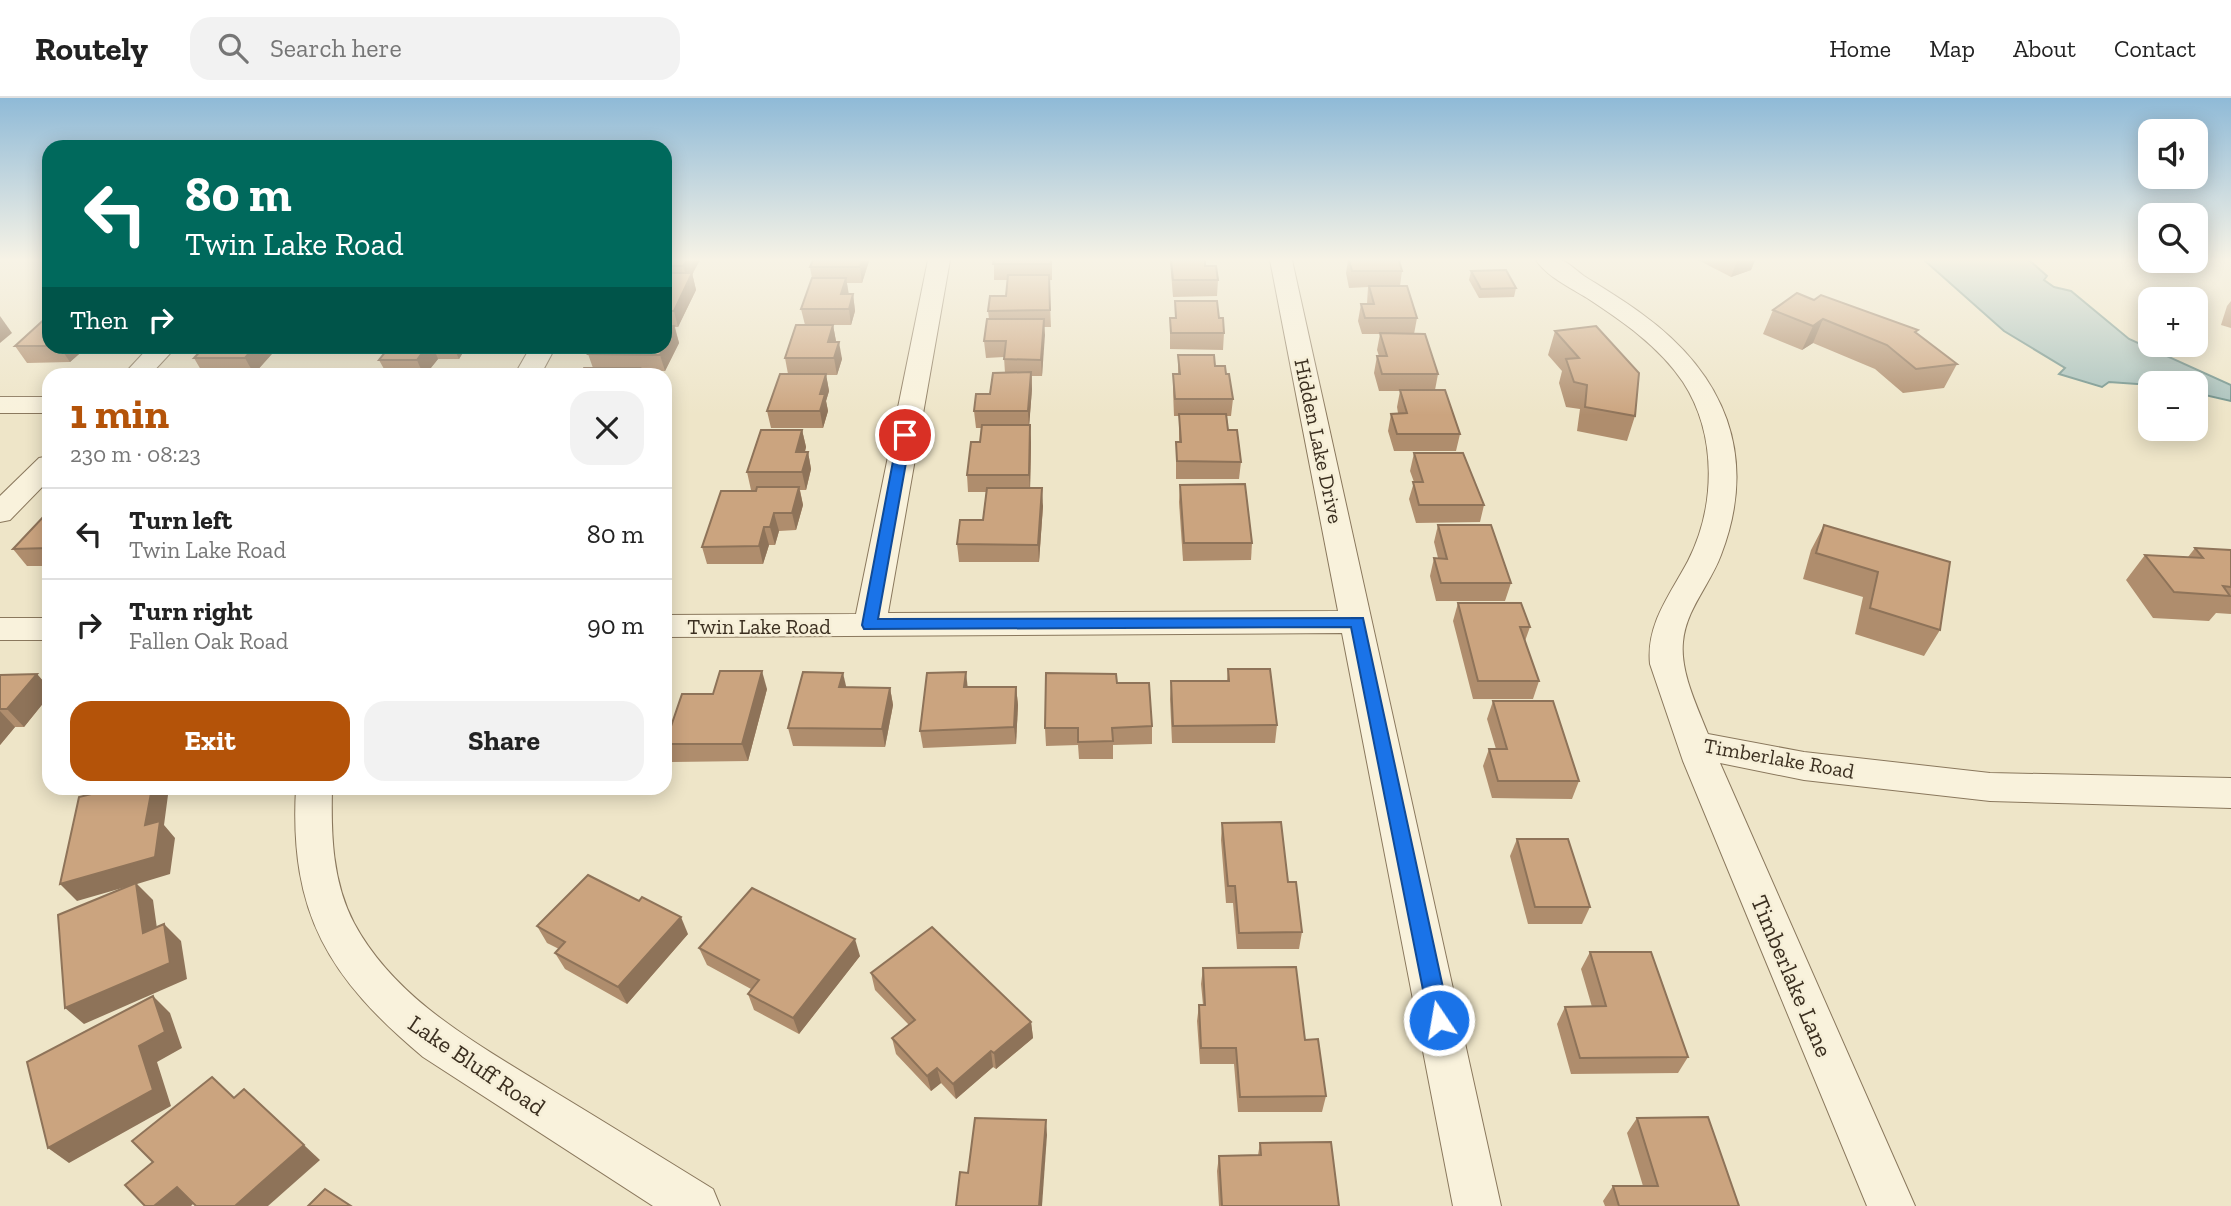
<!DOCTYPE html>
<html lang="en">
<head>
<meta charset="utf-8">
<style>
  :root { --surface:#fff; --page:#f2f2f2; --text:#222; --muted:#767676; --line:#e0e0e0; --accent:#b45309 }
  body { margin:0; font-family:"Zilla Slab",serif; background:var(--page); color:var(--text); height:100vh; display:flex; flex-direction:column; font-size:26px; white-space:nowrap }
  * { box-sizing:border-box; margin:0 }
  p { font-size:23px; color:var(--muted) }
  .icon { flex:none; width:38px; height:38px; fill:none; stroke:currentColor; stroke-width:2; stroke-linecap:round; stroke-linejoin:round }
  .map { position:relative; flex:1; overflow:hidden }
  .panel { position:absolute; left:42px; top:270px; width:630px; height:427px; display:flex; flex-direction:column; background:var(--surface); border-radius:21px; box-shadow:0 4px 18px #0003 }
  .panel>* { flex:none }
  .top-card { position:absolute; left:42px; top:42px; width:630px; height:214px; border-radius:21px; box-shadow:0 4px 18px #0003; background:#00695c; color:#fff; overflow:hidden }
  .tools { position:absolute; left:2138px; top:21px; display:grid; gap:14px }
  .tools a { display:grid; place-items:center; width:70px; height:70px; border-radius:14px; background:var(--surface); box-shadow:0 4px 18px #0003; font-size:35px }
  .pin { position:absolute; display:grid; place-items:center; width:60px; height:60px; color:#fff; margin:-30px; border:4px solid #fff; border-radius:50%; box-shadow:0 2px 7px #0007 }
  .me { position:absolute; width:77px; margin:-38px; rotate:348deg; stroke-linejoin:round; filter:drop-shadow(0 0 5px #0008) }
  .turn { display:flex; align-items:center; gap:24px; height:147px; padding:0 28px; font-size:32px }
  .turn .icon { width:91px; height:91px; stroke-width:2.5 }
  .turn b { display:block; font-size:49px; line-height:60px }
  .then { display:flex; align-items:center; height:66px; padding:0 28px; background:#0003; gap:14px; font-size:26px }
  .round { display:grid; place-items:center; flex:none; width:74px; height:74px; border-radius:21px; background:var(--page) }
  .summary { display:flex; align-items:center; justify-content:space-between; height:119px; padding:0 28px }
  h1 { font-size:42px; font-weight:700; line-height:52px; color:var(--accent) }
  .action { display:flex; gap:14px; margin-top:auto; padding:14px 28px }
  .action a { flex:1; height:80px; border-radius:21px; background:var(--accent); color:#fff; font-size:28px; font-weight:700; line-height:80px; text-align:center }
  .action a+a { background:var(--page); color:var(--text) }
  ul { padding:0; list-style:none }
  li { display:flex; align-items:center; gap:21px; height:91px; padding:0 28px; border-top:2px solid var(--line) }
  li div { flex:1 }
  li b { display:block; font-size:26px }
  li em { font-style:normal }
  header { display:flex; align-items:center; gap:42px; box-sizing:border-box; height:98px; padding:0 35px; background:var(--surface); border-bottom:2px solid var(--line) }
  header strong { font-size:33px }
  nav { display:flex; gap:38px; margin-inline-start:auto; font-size:24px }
  .search { width:490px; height:63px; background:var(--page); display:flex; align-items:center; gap:18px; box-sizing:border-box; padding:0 24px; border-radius:21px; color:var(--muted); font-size:26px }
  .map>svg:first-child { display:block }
</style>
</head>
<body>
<header>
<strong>Routely</strong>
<div class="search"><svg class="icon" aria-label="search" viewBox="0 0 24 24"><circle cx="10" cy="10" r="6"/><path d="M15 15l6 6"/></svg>Search here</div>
<nav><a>Home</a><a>Map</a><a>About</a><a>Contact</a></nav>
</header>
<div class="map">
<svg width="2231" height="1108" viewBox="0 0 2231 1108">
  <rect width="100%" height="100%" fill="#eee5c8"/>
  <!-- water -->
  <polygon fill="#a9c2bd" stroke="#6f918b" stroke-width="2" points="1924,162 2029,162 2047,178 2044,182 2054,189 2071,193 2129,241 2231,287 2231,303 2196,295 2196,285 2151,285 2151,287 2109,284 2102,289 2059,276 2065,270 2004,233"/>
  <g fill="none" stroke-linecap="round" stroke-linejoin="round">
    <defs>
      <g id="minor">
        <polygon points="928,162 950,162 888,515 1338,513 1270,162 1292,162 1501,1108 1453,1108 1342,535 665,539 665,517 856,516"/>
        <path d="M 1536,162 C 1543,162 1555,160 1562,162 C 1570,166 1577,173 1584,178 C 1603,190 1623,202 1642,216 C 1725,276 1759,358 1721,457 C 1710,487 1686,511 1683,544 C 1680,574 1697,608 1708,636 L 1804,654 L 1990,675 L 2231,680 L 2231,710 L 1990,703 L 1804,682 L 1720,665 L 1915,1108 L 1867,1108 L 1683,663 L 1650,566 C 1646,526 1670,497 1688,463 C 1716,408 1717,336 1683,284 C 1659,248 1622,223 1587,200 C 1571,190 1546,178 1536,162 Z"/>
        <polygon points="150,248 177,248 151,276 124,276"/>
        <polygon points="531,248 556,248 541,276 515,276"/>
        <rect x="0" y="299" width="49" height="16"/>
        <polygon points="49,358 49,382 10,422 0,424 0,398 39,360"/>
        <rect x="0" y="520" width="49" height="22"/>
        <path d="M 296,690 L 332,690 C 331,736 332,783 354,825 C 396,903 478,946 550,991 C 605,1024 659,1058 713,1091 L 720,1108 L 653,1108 L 423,959 C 329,880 289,816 296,690 Z"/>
      </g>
    </defs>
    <!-- minor casing -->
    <use href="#minor" stroke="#8a785d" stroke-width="2"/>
    <!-- minor -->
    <use href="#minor" fill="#f9f2dc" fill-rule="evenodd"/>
  </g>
  <!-- wall -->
  <g fill="#af8d6d">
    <polygon points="665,162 700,162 692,175 696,192 678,229 675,229 679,245 665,273 641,273 642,276 593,270 588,256 665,248"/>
    <polygon points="994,162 1052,162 1052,182 1049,182 1051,229 1044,229 1042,278 1032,278 1032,291 1029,327 1031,345 1030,390 1043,408 1039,464 959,464 957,446 983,422 986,394 968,394 967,377 980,344 981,330 976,330 974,313 990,296 1005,275 1004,259 986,260 984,243 989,221 988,213 1006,198 1008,182 994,182"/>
    <polygon points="1170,162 1205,162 1205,168 1218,182 1217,198 1173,199"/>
    <polygon points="1348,162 1399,162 1402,173 1400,188 1417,220 1414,236 1438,276 1435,292 1460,336 1456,353 1394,353 1388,333 1391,316 1398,315 1397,309 1400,293 1379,293 1374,275 1377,258 1379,258 1377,252 1380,236 1362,236 1358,223 1361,206 1367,206 1368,189 1349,190 1346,175"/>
    <polygon points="1698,162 1755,162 1751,172 1731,179"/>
    <polygon points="869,163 862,185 847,185 848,196 853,196 855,213 851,227 833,227 836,244 842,261 837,277 826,277 829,293 826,303 828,313 823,330 771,330 767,313 788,276 785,260 805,227 801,211 812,180 810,169"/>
    <polygon points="1471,173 1516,190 1514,199 1479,200 1469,182"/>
    <polygon points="1814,202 1916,235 1957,266 1944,290 1903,295 1875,271 1813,245 1802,252 1763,236 1773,212"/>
    <polygon points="1175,203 1219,220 1224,235 1223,252 1170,251 1170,220 1175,220"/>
    <polygon points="2231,203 2231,230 2221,227 2227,208"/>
    <polygon points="49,217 49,248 91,248 87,249 70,264 27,265 15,248"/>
    <polygon points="1555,233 1635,318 1627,343 1577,333 1580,311 1566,309 1559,285 1562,273 1548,257"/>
    <polygon points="279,248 254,276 179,276 201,272 194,260"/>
    <polygon points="390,248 467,248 459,261 438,261 430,271 384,271 379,262"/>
    <polygon points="1178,257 1215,268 1226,276 1233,301 1231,318 1227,318 1228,332 1241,364 1239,381 1176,381 1176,344 1179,344 1179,318 1174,318 1173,293 1173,276 1178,276"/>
    <polygon points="802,332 806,349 805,354 808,354 811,371 806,392 800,392 803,407 796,432 779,433 775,447 769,447 763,466 707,466 702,449 756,392 751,392 747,374"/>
    <polygon points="1414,355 1484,407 1480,424 1416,425 1409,401 1414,384 1410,373"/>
    <polygon points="1180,387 1252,445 1251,462 1183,463 1179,404"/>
    <polygon points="49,417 49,468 27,468 13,451"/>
    <polygon points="1438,427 1511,485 1505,503 1436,503 1430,478 1434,460 1438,460 1434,444"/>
    <polygon points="1824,427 1950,464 1940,532 1924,558 1855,536 1863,499 1803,481 1811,452"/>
    <polygon points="2195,450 2231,452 2231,516 2216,515 2209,523 2153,520 2126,482 2145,457 2188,459"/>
    <polygon points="1458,505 1530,529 1525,543 1539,583 1533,601 1473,601 1453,523"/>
    <polygon points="1228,571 1277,627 1275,645 1172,645 1170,601 1171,583 1227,583"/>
    <polygon points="37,576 49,590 49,598 24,629 15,629 0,647 0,577"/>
    <polygon points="1117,585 1152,628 1152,646 1113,647 1113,661 1079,661 1078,647 1046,648 1045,630"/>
    <polygon points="846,589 890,590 893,607 885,649 793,648 788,630"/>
    <polygon points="967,589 1016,589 1018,607 1016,646 923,650 920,633"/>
    <polygon points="767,591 748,663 672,664 665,646 713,596"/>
    <polygon points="1493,603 1579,683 1572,701 1492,700 1483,668 1489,651 1496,651 1487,621"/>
    <polygon points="1222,725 1288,784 1302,834 1299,851 1237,851 1233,805 1226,805 1221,742"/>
    <polygon points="1517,741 1590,809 1582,826 1528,826 1510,758"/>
    <polygon points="537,828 688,836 627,906 565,871 555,855 559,851 547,845"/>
    <polygon points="699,850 860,858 799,936 754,912 748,896 751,891 707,867"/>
    <polygon points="1590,854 1688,959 1678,975 1571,976 1557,926 1565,909 1592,909 1581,871"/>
    <polygon points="1203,870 1305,942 1326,998 1322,1014 1238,1014 1234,966 1200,966 1197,923 1199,907 1203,907 1201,886"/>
    <polygon points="871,875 1031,924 1033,940 996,971 993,969 956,1001 941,985 931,993 896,956 892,940 909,927 875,892"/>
    <polygon points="1637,1020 1739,1108 1605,1108 1603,1103 1613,1088 1643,1088 1627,1035"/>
    <polygon points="1260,1045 1339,1108 1219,1108 1217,1073 1219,1058 1258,1057"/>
  </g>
  <!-- shaded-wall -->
  <g fill="#8e7359">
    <polygon points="687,162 700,162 688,184 683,168"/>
    <polygon points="862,162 869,162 869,163 862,185 860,169"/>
    <polygon points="1741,162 1755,162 1751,172 1731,179 1737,163"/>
    <polygon points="692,175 696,192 678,229 674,213"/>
    <polygon points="846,180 849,197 844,213 841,196"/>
    <polygon points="853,196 855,213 851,227 849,211"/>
    <polygon points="0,218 12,235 0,245"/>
    <polygon points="1044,221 1045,237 1042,278 1041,262"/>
    <polygon points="1823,221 1813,245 1802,252 1813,228"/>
    <polygon points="833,227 836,243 831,261 828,244"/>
    <polygon points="674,228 679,245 665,273 660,257"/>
    <polygon points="839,244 842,261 837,277 834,260"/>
    <polygon points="59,248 87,248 87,249 70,264"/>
    <polygon points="255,248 279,248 254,276 245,260"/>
    <polygon points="427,248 433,248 438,261 426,276 423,276 417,262"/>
    <polygon points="453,248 467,248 459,261"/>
    <polygon points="239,272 242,276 235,276"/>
    <polygon points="1031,274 1032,291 1029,330 1028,313"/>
    <polygon points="826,276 829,293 826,303 828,313 823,330 820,313 820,296"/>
    <polygon points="1030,327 1031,345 1030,394 1029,377"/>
    <polygon points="802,332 806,349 800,371 796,354"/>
    <polygon points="808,354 811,371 806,392 802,374"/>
    <polygon points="799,389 803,407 796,432 792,415"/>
    <polygon points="1042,390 1043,408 1039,464 1038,447"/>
    <polygon points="774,415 779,433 775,447 770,429"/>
    <polygon points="764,429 769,447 763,466 759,448"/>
    <polygon points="762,573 767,591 748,663 742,646"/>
    <polygon points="966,574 968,592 964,589"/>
    <polygon points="843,575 847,592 839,589"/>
    <polygon points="37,576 49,590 49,598 24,629 7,611"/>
    <polygon points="1016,589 1018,607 1016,646 1014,629"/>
    <polygon points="890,590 893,607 885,649 882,631"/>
    <polygon points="0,613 15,629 0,647"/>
    <polygon points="152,690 162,690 168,697 164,727 175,740 170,776 137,786 153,802 160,852 143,835 136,786 77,803 60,786 145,727"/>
    <polygon points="681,819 688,836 627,906 618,889"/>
    <polygon points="164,826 181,843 187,881 84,926 65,910"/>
    <polygon points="855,841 860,858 799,936 793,920"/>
    <polygon points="153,898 170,915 182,950 157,964 171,1008 69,1065 48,1050 139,948"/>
    <polygon points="1031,924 1033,940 996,971 994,955"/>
    <polygon points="991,953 993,969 956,1001 953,986"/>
    <polygon points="937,970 941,985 931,993 927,978"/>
    <polygon points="244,991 320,1062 268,1108 235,1108"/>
    <polygon points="1046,1022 1047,1037 1042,1108 1039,1108"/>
    <polygon points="177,1089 196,1103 191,1108 154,1108"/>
  </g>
  <!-- building -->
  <g fill="#cba47f" stroke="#8e7359" stroke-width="2">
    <polygon points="665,162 687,162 683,168 665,168"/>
    <polygon points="813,162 862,162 860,169 810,169"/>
    <polygon points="994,162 1051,162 1051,166 993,166"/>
    <polygon points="1171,162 1205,162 1205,168 1216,168 1218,182 1173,182"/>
    <polygon points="1349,162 1399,162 1402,173 1352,173"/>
    <polygon points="1506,172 1516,190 1481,191 1471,173"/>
    <polygon points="665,175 692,175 674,213 665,213"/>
    <polygon points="1008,177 1049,177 1050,212 988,213 990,198 1006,198"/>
    <polygon points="812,180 846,180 841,196 853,196 849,211 801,211"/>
    <polygon points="1369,188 1407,188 1417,220 1365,220 1361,206 1374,206"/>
    <polygon points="1797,195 1814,202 1821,197 1918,232 1915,234 1957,266 1916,271 1887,247 1823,221 1813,228 1773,212"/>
    <polygon points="1175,203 1217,203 1219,220 1223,220 1224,235 1171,235 1170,220 1176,220"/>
    <polygon points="49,217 49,248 15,248"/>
    <polygon points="987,221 1044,221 1041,262 1004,261 1006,243 984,243"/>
    <polygon points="796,227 833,227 828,244 839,244 834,260 785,260"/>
    <polygon points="665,228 674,228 665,247"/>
    <polygon points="1596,228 1639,275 1635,318 1585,309 1587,287 1574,284 1566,261 1579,260 1555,233"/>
    <polygon points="1380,235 1425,236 1438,276 1382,276 1377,258 1387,258"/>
    <polygon points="205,248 255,248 245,260 194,260"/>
    <polygon points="390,248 427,248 417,262 379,262"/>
    <polygon points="593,248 664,248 660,257 588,256"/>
    <polygon points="1178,257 1214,257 1215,268 1225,268 1226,276 1229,276 1233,301 1175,301 1173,276 1180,276"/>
    <polygon points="584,270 640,270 637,276 580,276"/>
    <polygon points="377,271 433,271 429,276 373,276"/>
    <polygon points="183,272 239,272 235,276 179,276"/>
    <polygon points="1031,274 1028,313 974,313 976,296 990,296 993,275"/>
    <polygon points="780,276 826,276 820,296 825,296 820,313 767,313"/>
    <polygon points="1400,292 1445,292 1460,336 1397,336 1391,316 1407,315"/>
    <polygon points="1179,316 1226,316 1228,332 1237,332 1241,364 1177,363 1176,344 1181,344"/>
    <polygon points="982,327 1030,327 1029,377 967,377 971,344 980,344"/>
    <polygon points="761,332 802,332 796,354 808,354 802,374 747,374"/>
    <polygon points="1414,355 1463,355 1484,407 1419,407 1413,384 1423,384"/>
    <polygon points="1245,386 1252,445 1184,445 1180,387"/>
    <polygon points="757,389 799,389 792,415 774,415 770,429 764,429 759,448 702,449 721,393 756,393"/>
    <polygon points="987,390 1042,390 1038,447 957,446 960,422 983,422"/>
    <polygon points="45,417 49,417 49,450 13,451"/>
    <polygon points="1438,427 1491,427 1511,485 1441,485 1434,460 1447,461"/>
    <polygon points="1824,427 1950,464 1940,532 1870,510 1878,474 1816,455"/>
    <polygon points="2195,450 2231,452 2231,489 2223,488 2230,498 2174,494 2145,457 2203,460"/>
    <polygon points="1458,505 1521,505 1530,529 1520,529 1539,583 1478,583"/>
    <polygon points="1228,571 1270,571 1277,627 1173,628 1171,583 1229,583"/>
    <polygon points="720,573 762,573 742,646 665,646 682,596 713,596"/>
    <polygon points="803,574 843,575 839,589 890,590 882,631 788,630"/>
    <polygon points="966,574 964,589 1016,589 1014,629 920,633 927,575"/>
    <polygon points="1046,575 1116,576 1117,585 1149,585 1152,628 1112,630 1113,643 1078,644 1078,630 1045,630"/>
    <polygon points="37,576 7,611 0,611 0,577"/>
    <polygon points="1493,603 1553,603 1579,683 1498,683 1489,651 1507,651"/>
    <polygon points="116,690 152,690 145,727 160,723 155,759 60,786 79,699"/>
    <polygon points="1281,724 1288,784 1296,784 1302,834 1239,835 1235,788 1228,788 1222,725"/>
    <polygon points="1517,741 1568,741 1590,809 1535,809"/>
    <polygon points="588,777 639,803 642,799 681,819 618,889 555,855 565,844 537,828"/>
    <polygon points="136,785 143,835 164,826 170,865 65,910 58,817"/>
    <polygon points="752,790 855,841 793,920 748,896 759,882 699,850"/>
    <polygon points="932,829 1031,924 994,955 991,953 953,986 937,970 927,978 892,940 915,922 871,875"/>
    <polygon points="1590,854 1651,854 1688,959 1580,960 1565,909 1606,908"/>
    <polygon points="1296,869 1305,942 1318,941 1326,998 1240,999 1236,950 1201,950 1199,907 1205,907 1203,870"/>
    <polygon points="153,898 165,934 139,948 153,992 48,1050 27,964"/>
    <polygon points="212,979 234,1000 244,991 304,1047 235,1108 196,1108 177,1089 154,1108 145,1108 125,1087 153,1064 132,1043"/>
    <polygon points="1708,1019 1739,1108 1619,1108 1613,1088 1658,1088 1637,1020"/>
    <polygon points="975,1020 1046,1022 1039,1108 956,1108 960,1074 968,1075"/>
    <polygon points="1331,1044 1339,1108 1222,1108 1219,1058 1261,1057 1260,1045"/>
    <polygon points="325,1091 351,1108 308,1108"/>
  </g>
  <!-- sky -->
  <linearGradient id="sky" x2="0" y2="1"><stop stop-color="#8fbad7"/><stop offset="0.51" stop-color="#f7f3e6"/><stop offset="1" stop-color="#f7f3e6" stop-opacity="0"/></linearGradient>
  <rect width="2231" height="317" fill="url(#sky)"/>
  <!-- route -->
  <polygon fill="#1a73e8" stroke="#114b97" stroke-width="2" points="905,333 911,337 878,521 1363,520 1450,922 1446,929 1439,932 1432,929 1429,922 1351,529 864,531 862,527 898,337"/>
  <g text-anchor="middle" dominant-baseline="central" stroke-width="5" stroke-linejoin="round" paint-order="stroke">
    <!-- street labels -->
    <g font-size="21" fill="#3b2f20" stroke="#f6efd8">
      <text transform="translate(1319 343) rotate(78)">Hidden Lake Drive</text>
      <text x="759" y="528">Twin Lake Road</text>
      <text transform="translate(1779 660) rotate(10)">Timberlake Road</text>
    </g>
    <!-- near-street labels -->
    <g font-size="24" fill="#3b2f20" stroke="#f6efd8">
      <text transform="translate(1792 878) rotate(67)">Timberlake Lane</text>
      <text transform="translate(477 967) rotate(34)">Lake Bluff Road</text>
    </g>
  </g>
</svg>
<div class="tools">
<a><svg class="icon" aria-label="sound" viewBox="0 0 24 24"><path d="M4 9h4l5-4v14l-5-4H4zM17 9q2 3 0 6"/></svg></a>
<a><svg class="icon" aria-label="search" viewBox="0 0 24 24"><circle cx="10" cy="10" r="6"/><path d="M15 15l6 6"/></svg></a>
<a>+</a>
<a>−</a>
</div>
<div class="pin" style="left:905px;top:337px;background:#d93025"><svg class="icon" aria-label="arrive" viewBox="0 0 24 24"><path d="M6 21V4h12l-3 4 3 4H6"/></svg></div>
<svg class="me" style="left:1439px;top:922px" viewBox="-20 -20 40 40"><circle r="17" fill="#1a73e8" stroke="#fff" stroke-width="3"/><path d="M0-11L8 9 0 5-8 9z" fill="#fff"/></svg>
<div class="top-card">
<div class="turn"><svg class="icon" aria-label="left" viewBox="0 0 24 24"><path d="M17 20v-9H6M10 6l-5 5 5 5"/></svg><div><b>80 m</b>Twin Lake Road</div></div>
<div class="then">Then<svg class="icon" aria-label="right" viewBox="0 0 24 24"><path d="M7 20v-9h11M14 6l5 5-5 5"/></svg></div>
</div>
<section class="panel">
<div class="summary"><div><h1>1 min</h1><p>230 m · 08:23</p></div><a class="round"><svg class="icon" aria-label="close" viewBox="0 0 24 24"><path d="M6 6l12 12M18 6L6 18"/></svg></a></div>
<ul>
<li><svg class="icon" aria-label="left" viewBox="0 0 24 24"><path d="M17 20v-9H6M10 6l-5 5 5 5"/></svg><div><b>Turn left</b><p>Twin Lake Road</p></div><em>80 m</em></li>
<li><svg class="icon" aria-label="right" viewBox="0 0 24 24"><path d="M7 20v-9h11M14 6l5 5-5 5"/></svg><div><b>Turn right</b><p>Fallen Oak Road</p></div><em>90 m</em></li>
</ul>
<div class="action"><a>Exit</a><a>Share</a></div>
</section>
</div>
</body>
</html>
